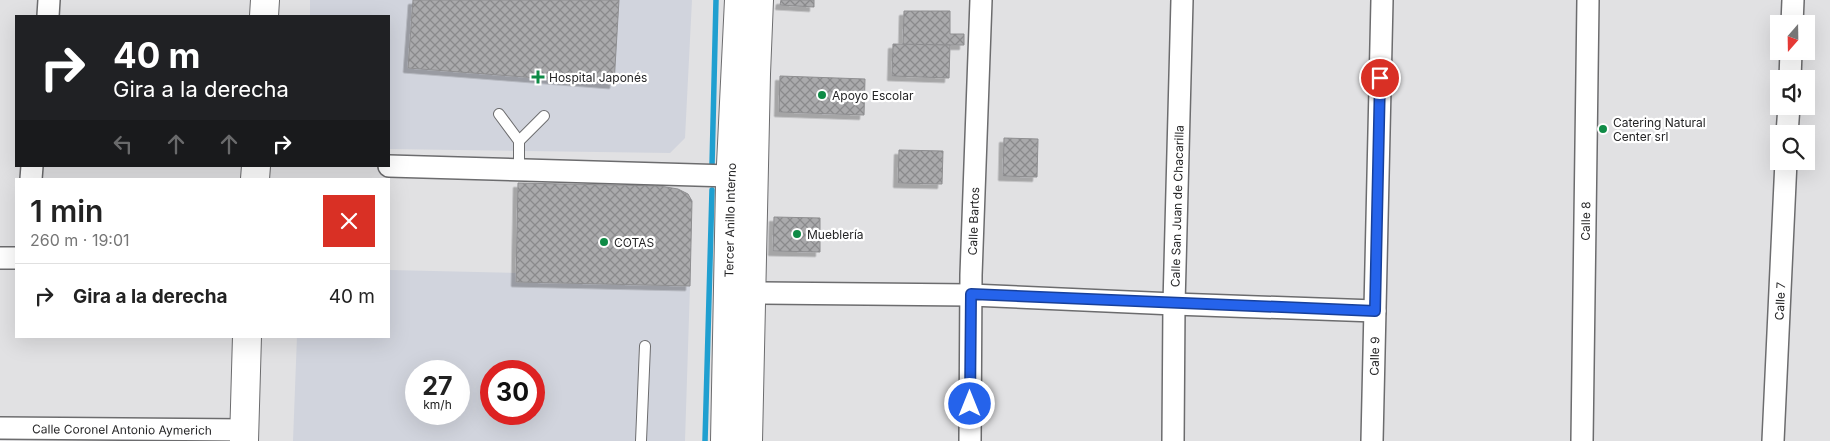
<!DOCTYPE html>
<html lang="es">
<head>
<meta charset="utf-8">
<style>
  :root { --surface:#fff; --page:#f6f6f6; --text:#222; --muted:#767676; --line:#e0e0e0 }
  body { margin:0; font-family:Inter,sans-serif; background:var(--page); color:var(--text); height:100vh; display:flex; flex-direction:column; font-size:19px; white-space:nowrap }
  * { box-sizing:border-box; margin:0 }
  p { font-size:16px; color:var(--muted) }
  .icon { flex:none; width:28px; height:28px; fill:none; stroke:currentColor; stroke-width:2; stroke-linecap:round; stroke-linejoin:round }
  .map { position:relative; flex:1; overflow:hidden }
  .panel { position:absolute; left:15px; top:178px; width:375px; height:160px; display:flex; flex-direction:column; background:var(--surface); border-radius:0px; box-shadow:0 5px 20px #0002 }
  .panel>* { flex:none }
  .banner { position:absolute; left:15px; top:15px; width:375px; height:152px; border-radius:0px; box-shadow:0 5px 20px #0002; background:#202124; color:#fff; overflow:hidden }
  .needle { width:32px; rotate:200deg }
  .controls { position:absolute; left:1770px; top:15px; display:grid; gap:10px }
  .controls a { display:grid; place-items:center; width:45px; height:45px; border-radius:0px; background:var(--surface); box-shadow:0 5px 20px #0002; font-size:25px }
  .speed { position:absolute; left:405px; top:360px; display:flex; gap:10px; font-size:25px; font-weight:700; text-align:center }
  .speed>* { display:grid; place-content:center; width:65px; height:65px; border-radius:50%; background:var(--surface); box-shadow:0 5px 20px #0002; line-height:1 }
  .speed small { font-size:12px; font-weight:400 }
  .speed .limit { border:8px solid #d22; background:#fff; color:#111 }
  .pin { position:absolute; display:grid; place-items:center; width:42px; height:42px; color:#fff; margin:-21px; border:2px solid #fff; border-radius:50%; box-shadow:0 1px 5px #0007 }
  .me { position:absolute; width:55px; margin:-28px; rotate:0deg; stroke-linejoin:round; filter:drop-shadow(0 0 4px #0008) }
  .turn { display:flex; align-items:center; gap:18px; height:105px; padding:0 15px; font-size:22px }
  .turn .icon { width:65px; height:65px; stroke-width:2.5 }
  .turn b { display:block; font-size:35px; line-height:42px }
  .lanes { display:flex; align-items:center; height:48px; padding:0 15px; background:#0003; justify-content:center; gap:25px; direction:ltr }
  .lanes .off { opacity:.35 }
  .round { display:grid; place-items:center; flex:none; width:52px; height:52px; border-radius:0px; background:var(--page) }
  .summary { display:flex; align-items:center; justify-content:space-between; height:85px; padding:0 15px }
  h1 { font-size:30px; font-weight:600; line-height:38px }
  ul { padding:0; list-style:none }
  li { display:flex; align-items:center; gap:15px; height:65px; padding:0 15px; border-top:1px solid var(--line) }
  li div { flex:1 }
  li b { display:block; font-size:19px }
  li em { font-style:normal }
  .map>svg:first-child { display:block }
</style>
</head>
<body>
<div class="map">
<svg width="1830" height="441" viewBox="0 0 1830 441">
  <defs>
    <pattern id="building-cross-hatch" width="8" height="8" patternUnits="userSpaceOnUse" patternTransform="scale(1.25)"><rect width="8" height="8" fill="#aaaaac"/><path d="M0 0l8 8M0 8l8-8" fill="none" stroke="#8a8a8c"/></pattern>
    <filter id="shadow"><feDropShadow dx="-4.5" dy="4.5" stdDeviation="0" flood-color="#0004"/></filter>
  </defs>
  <rect width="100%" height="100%" fill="#e1e1e3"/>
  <!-- built -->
  <g fill="#d1d4dd" fill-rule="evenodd">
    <polygon points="310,0 692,0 685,138 670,153 389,149 389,16 310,16"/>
    <path d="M 389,270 L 518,273 L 516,282 L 690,286 L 685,441 L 293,441 L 297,336 L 389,336 ZM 416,371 L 459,371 L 459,414 L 416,414 ZM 491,371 L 534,371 L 534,414 L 491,414 Z"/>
  </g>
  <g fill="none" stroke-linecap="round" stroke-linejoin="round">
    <!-- stream -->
    <g stroke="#1f9fd0" stroke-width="5.5">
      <polyline points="712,166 716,0"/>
      <polyline points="705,441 712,190"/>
    </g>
  </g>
  <!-- building -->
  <g fill="url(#building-cross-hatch)" stroke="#8e8e90" filter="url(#shadow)">
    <polygon points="413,0 619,0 614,84 408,68"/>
    <polygon points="781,0 814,0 814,7 780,5"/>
    <polygon points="904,11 950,11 950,34 964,34 964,45 903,45"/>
    <polygon points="893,44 950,45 949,78 892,76"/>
    <polygon points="780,76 865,79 864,115 779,112"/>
    <polygon points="1004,138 1038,139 1037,177 1003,176"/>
    <polygon points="899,150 943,151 942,184 898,183"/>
    <polygon points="518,183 660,186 678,189 688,194 692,201 690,286 516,282"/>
    <polygon points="774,217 820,218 820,252 773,251"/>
  </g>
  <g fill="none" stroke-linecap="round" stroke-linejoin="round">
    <defs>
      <g id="lane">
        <polyline points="499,114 519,141"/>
        <polyline points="519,170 519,141 544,116"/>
        <polyline points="641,441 645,346"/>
      </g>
      <g id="street">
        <polyline points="48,16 49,0"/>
        <polyline points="1792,24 1793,0"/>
        <polyline points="1790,79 1791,51"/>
        <polyline points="1787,134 1789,106"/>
        <polyline points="389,166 730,176"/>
        <polyline points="31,179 32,166"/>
        <polyline points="0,258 16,258"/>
        <polyline points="752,293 971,295 1174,304 1375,311"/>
        <path id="s1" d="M 0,428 L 245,430"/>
        <path id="s2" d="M 970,441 L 971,275 L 981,0"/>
        <path id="s3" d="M 1173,441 L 1174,304 L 1182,0"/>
        <path id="s4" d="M 1372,441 L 1382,0"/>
        <path id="s5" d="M 1582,441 L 1588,0"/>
        <path id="s6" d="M 1773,441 L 1786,161"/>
      </g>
      <g id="secondary">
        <polyline points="264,16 265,0"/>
        <polyline points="255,179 256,166"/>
        <polyline points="244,441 247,336"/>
        <path id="s7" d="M 725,441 L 730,185 L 739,0"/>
        <polyline points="748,441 756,74 759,0"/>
      </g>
    </defs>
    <!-- lane casing -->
    <use href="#lane" stroke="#6c6c6e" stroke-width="12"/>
    <!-- street casing -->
    <use href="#street" stroke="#6c6c6e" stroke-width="24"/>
    <!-- secondary casing -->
    <use href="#secondary" stroke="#6c6c6e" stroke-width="30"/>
    <!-- lane -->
    <use href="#lane" stroke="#fff" stroke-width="10"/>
    <!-- street -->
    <use href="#street" stroke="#fff" stroke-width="21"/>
    <!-- secondary -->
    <use href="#secondary" stroke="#fff" stroke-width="28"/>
  </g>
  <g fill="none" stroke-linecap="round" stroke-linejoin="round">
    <defs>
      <polyline id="route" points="970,404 971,294 1375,311 1380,78"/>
    </defs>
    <!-- route casing -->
    <use href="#route" stroke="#184099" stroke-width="12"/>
    <!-- route -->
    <use href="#route" stroke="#2563eb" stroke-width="9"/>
  </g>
  <!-- markers -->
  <g fill="#0f8b46" stroke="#fff" stroke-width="2">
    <path d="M535.5 69.5h5v5h5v5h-5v5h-5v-5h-5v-5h5z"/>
    <circle cx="822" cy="95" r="5"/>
    <circle cx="1603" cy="129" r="5"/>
    <circle cx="797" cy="234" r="5"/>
    <circle cx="604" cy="242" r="5"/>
  </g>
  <g text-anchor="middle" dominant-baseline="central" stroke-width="4.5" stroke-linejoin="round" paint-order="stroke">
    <!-- poi labels -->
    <g font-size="12" fill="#252526" stroke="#fff" text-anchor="start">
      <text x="549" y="77">Hospital Japonés</text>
      <text x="832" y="95">Apoyo Escolar</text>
      <text x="1613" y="122">Catering Natural<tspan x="1613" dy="14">Center srl</tspan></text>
      <text x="807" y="234">Mueblería</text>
      <text x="614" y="242">COTAS</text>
    </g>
    <!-- street labels -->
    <g font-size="12" fill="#252526" stroke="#fff">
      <text stroke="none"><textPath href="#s3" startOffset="235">Calle San Juan de Chacarilla</textPath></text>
      <text stroke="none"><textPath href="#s7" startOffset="221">Tercer Anillo Interno</textPath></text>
      <text stroke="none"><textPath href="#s2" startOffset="220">Calle Bartos</textPath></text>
      <text stroke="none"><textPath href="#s5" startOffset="220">Calle 8</textPath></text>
      <text stroke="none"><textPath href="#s6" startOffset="140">Calle 7</textPath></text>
      <text stroke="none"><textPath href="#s4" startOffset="85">Calle 9</textPath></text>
      <text stroke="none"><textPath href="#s1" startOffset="122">Calle Coronel Antonio Aymerich</textPath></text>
    </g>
  </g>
</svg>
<div class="controls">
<a><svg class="needle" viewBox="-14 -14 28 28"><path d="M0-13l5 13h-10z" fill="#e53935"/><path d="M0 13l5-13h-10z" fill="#767676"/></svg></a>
<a><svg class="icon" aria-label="sound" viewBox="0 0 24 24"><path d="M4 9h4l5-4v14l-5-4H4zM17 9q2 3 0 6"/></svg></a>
<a><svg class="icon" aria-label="search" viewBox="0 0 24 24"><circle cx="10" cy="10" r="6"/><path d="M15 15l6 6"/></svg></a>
</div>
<div class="speed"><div>27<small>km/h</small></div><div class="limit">30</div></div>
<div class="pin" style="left:1380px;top:78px;background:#d93025"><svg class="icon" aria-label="arrive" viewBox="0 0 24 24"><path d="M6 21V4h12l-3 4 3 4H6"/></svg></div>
<svg class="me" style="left:970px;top:404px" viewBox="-20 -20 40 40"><circle r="17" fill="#2563eb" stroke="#fff" stroke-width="3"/><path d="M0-11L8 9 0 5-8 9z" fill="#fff"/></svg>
<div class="banner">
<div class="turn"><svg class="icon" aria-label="right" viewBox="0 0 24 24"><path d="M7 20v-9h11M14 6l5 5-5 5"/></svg><div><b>40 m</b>Gira a la derecha</div></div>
<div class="lanes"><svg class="icon off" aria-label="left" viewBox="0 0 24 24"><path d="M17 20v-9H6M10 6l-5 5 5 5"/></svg><svg class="icon off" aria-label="ahead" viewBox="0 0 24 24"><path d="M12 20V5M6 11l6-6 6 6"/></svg><svg class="icon off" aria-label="ahead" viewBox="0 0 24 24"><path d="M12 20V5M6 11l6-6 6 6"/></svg><svg class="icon" aria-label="right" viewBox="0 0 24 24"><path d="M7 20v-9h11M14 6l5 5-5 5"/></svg></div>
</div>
<section class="panel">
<div class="summary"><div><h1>1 min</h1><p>260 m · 19:01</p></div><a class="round" style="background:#d93025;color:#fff"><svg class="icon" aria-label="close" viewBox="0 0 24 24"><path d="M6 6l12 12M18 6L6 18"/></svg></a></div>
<ul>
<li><svg class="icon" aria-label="right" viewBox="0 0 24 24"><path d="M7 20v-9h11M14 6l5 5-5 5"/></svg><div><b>Gira a la derecha</b></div><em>40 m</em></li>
</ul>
</section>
</div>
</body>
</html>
